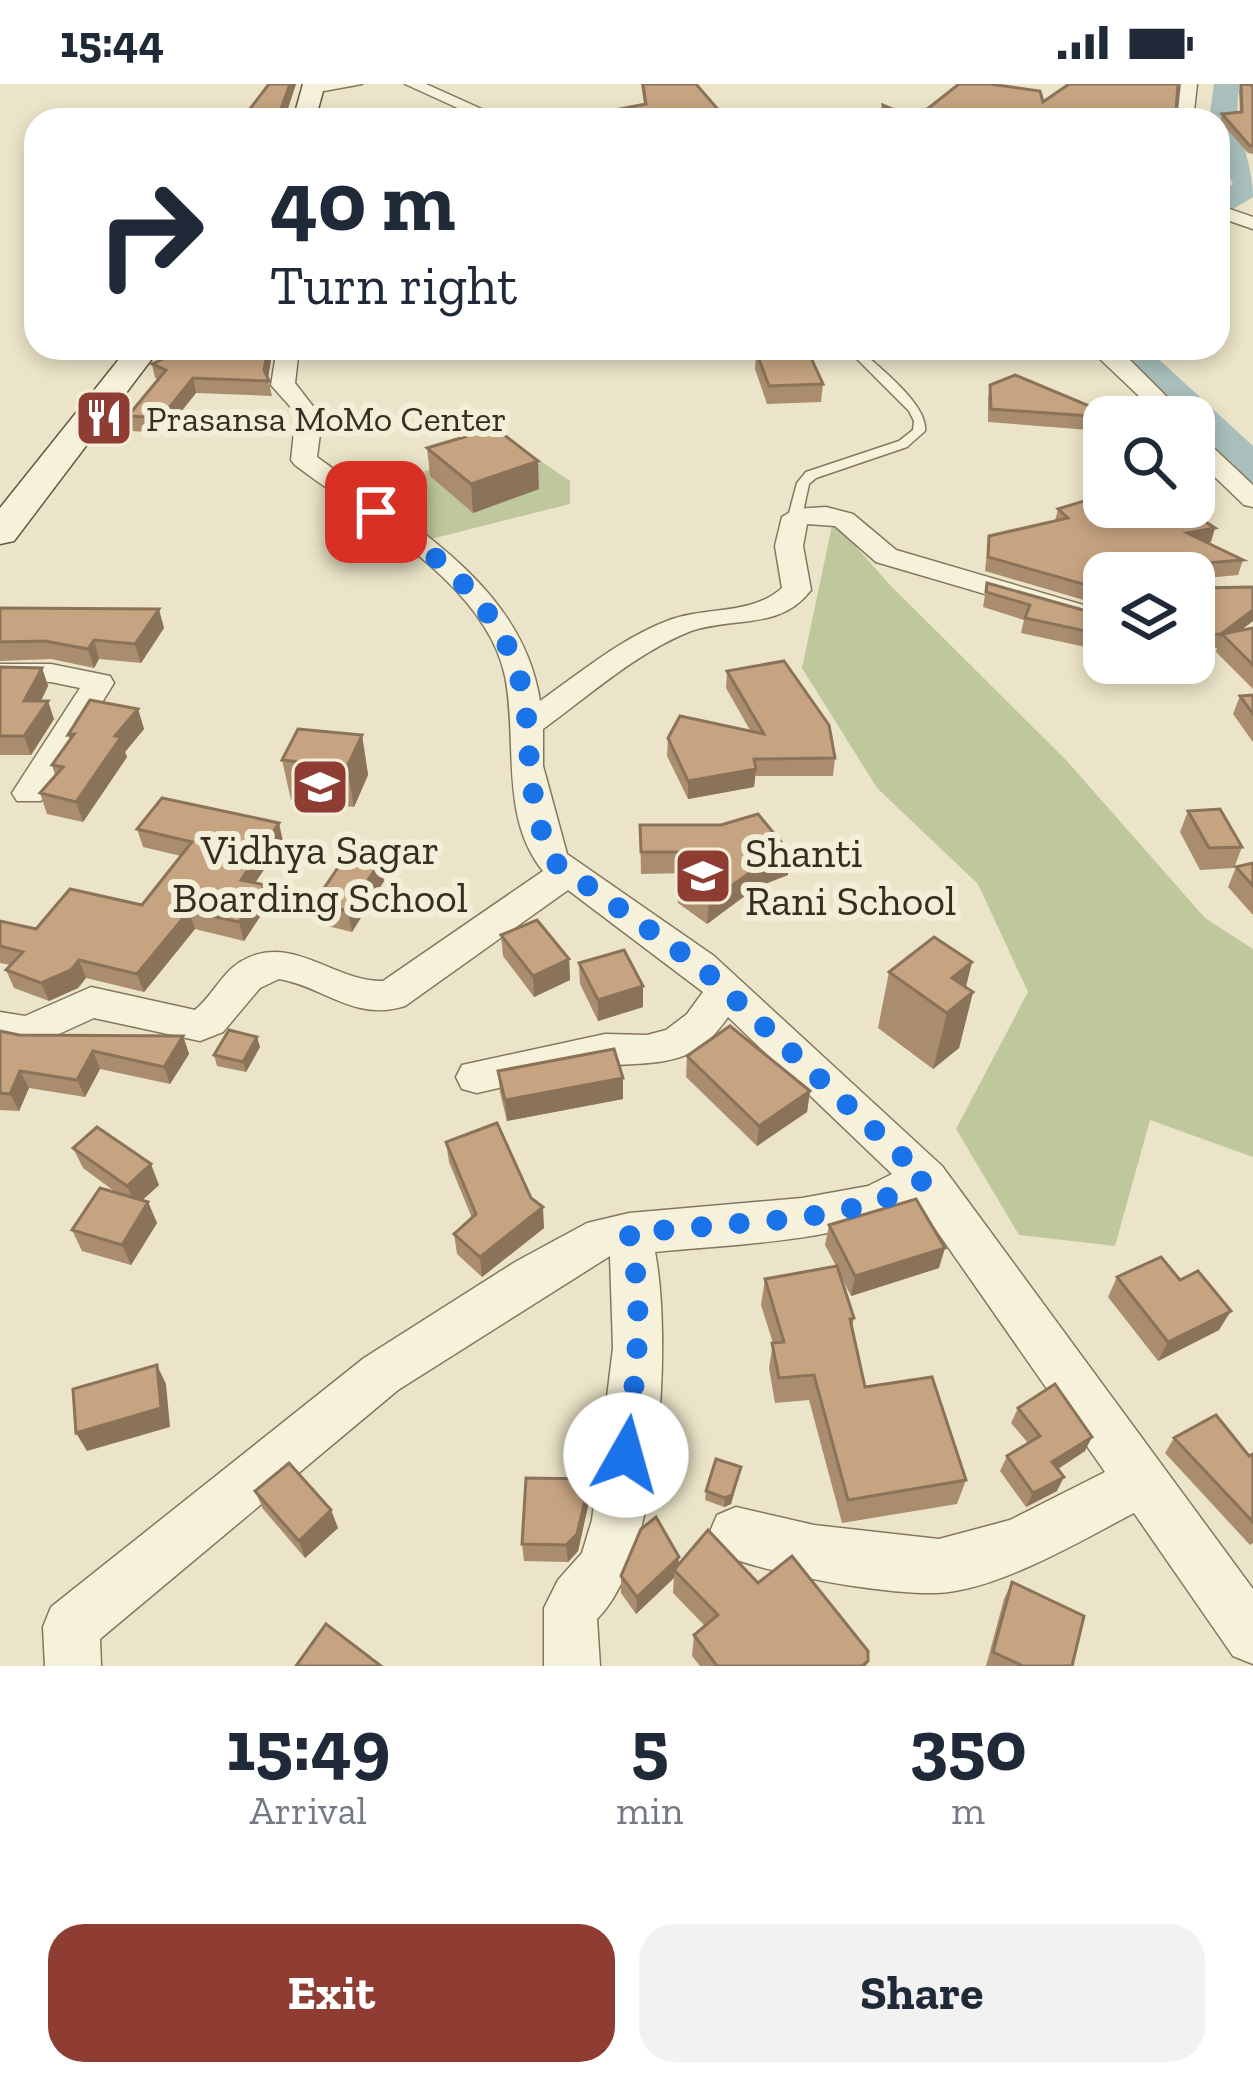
<!DOCTYPE html>
<html lang="en">
<head>
<meta charset="utf-8">
<style>
  :root { --surface:#fff; --page:#f2f2f3; --text:#1f2937; --muted:#747a83; --accent:#8f3c33 }
  body { margin:0; font-family:"Zilla Slab",serif; background:var(--page); color:var(--text); height:100vh; display:flex; flex-direction:column; font-size:45px; white-space:nowrap }
  * { box-sizing:border-box; margin:0 }
  p { font-size:39px; color:var(--muted) }
  .icon { flex:none; width:66px; height:66px; fill:none; stroke:currentColor; stroke-width:2; stroke-linecap:round; stroke-linejoin:round }
  .map { position:relative; height:1582px; overflow:hidden }
  .sheet { display:flex; flex-direction:column; background:var(--surface); flex:1 }
  .sheet>* { flex:none }
  .banner { position:absolute; left:24px; top:24px; width:1206px; height:252px; border-radius:36px; box-shadow:0 6px 18px #0003; background:#fff; color:var(--text); overflow:hidden }
  .fabs { position:absolute; left:1083px; top:312px; display:grid; gap:24px }
  .fabs a { display:grid; place-items:center; width:132px; height:132px; border-radius:24px; background:var(--surface); box-shadow:0 6px 18px #0003; font-size:60px }
  .pin { position:absolute; display:grid; place-items:center; width:102px; height:102px; color:#fff; margin:-51px; border-radius:24px; box-shadow:0 6px 18px #0006 }
  .me { position:absolute; width:132px; margin:-66px; rotate:7deg; stroke-linejoin:round; filter:drop-shadow(0 0 9px #0008) }
  .turn { display:flex; align-items:center; gap:42px; height:252px; padding:0 48px; font-size:54px }
  .turn .icon { width:156px; height:156px; stroke-width:2.5 }
  .turn b { display:block; font-size:84px; line-height:102px }
  .eta { display:flex; justify-content:space-evenly; align-items:center; height:204px; text-align:center }
  .eta b { font-size:72px; font-weight:700; line-height:84px }
  .cta { display:flex; gap:24px; margin-top:auto; padding:24px 48px }
  .cta a { flex:1; height:138px; border-radius:36px; background:var(--accent); color:#fff; font-size:48px; font-weight:700; line-height:138px; text-align:center }
  .cta a+a { background:var(--page); color:var(--text) }
  .status { display:flex; justify-content:space-between; align-items:center; height:84px; padding:0 60px; background:var(--surface); direction:ltr }
  .status svg { height:33px; fill:currentColor }
  .map>svg:first-child { display:block }
</style>
</head>
<body>
<div class="status"><b>15:44</b><svg viewBox="0 0 49 12"><path d="M0 12V9h3v3zM5 12V6h3v6zM10 12V3h3v9zM15 12V0h3v12zM26 1h20v11H26zM47 4h2v5h-2z"/></svg></div>
<div class="map">
<svg width="1253" height="1582" viewBox="0 0 1253 1582">
  <rect width="100%" height="100%" fill="#ebe4c8"/>
  <!-- green -->
  <g fill="#bfc89c">
    <polygon points="514,359 570,397 570,420 431,455 363,407"/>
    <polygon points="833,437 891,502 1067,677 1205,834 1253,865 1253,1073 1150,1036 1115,1162 1019,1151 956,1045 1028,908 978,800 877,704 802,584"/>
  </g>
  <g fill="none" stroke-linecap="round" stroke-linejoin="round">
    <!-- river -->
    <g fill="#a8bfbb" fill-rule="evenodd">
      <path d="M 1214,0 L 1240,0 C 1230,43 1253,72 1253,113 L 1218,134 L 1218,111 L 1233,100 L 1218,73 L 1218,36 L 1209,36 Z"/>
      <polygon points="1116,264 1155,264 1152,269 1253,362 1253,398 1238,394 1194,351 1194,333 1175,333 1118,277 1112,269"/>
    </g>
    <defs>
      <path id="lane" d="M 846,264 L 858,264 C 878,283 928,320 925,347 L 907,363 L 816,394 L 809,400 L 802,433 L 795,437 L 790,436 L 788,433 L 797,399 L 806,388 L 899,357 L 913,346 L 914,337 L 909,327 Z"/>
      <g id="street">
        <polygon points="311,0 362,0 313,9 305,4"/>
        <polygon points="405,0 426,0 506,36 484,36"/>
        <polygon points="1181,0 1197,0 1193,36 1177,36"/>
        <polygon points="1218,121 1253,133 1253,145 1218,133"/>
        <path d="M 277,264 L 299,264 L 295,299 L 322,334 L 317,373 C 405,438 522,499 540,617 C 580,589 620,555 667,537 C 704,522 751,532 782,504 L 775,462 L 782,433 L 795,425 L 826,423 L 853,430 L 896,466 L 1104,527 L 1104,545 L 876,478 L 835,442 L 807,440 L 803,462 L 811,506 C 780,547 734,532 691,547 C 637,568 590,611 543,645 L 543,682 L 567,770 L 714,872 L 942,1082 L 1253,1505 L 1253,1580 L 1233,1572 L 1134,1429 C 1080,1457 997,1507 936,1509 C 880,1510 769,1490 717,1469 L 709,1450 L 717,1431 L 736,1423 L 814,1441 L 939,1455 L 1010,1436 L 1105,1388 L 918,1120 C 838,1159 743,1159 655,1168 C 672,1255 661,1472 597,1535 L 600,1582 L 544,1582 L 544,1524 L 558,1496 L 582,1469 L 592,1436 L 613,1264 L 610,1172 L 398,1306 L 100,1555 L 101,1582 L 45,1582 L 43,1543 L 51,1523 L 364,1274 L 515,1178 L 587,1139 L 629,1129 L 802,1114 L 868,1102 L 892,1090 L 728,933 C 693,984 661,977 606,982 C 563,986 519,1000 477,1009 L 462,1005 L 456,993 L 462,981 L 605,950 L 647,951 L 666,946 L 687,930 L 703,908 L 568,806 L 405,922 C 354,938 325,903 279,895 L 260,904 L 223,948 L 200,957 L 94,934 L 28,964 L 0,958 L 0,928 L 25,932 L 91,903 L 195,926 C 212,912 222,889 240,878 C 291,847 333,898 383,897 L 543,787 C 499,733 518,655 505,592 C 486,500 365,434 295,381 L 291,376 L 296,329 L 271,301 Z"/>
        <polygon points="1096,264 1118,264 1187,333 1161,333 1101,276"/>
        <polygon points="1194,352 1203,354 1253,401 1253,423 1244,421 1194,373"/>
        <polygon points="0,580 51,580 110,592 114,599 41,717 17,717 12,709 80,604 51,598 0,598"/>
      </g>
      <g id="secondary">
        <polygon points="303,0 325,0 315,36 293,36"/>
        <polygon points="128,264 160,264 14,457 0,460 0,424"/>
      </g>
    </defs>
    <!-- lane casing -->
    <use href="#lane" stroke="#85775e" stroke-width="3"/>
    <!-- street casing -->
    <use href="#street" stroke="#85775e" stroke-width="3"/>
    <!-- secondary casing -->
    <use href="#secondary" stroke="#675841" stroke-width="3"/>
    <!-- lane -->
    <use href="#lane" fill="#f6f1da" fill-rule="evenodd"/>
    <!-- street -->
    <use href="#street" fill="#f6f1da" fill-rule="evenodd"/>
    <!-- secondary -->
    <use href="#secondary" fill="#f6f1da" fill-rule="evenodd"/>
  </g>
  <!-- wall -->
  <g fill="#aa8d6f">
    <polygon points="269,0 296,0 284,36 244,36 243,34"/>
    <polygon points="641,0 696,0 727,36 620,36 620,25 644,20"/>
    <polygon points="1241,0 1253,1 1253,70 1248,69 1220,37 1222,30 1240,28 1239,7"/>
    <polygon points="273,264 268,294 272,312 196,309 164,349 131,347 128,332 158,295 155,294 152,280"/>
    <polygon points="301,264 332,264 332,268 303,269"/>
    <polygon points="756,267 823,300 821,318 767,320 755,285"/>
    <polygon points="990,301 1104,333 1102,347 988,338 988,314"/>
    <polygon points="427,364 539,405 473,429 430,392"/>
    <polygon points="1058,425 1211,458 1207,459 1243,476 1238,491 1196,495 1196,504 1253,503 1253,537 1241,546 1253,544 1253,605 1216,568 1217,564 1194,567 1194,489 1104,489 1104,522 985,487 989,452 1055,437"/>
    <polygon points="987,499 1104,532 1104,567 1021,549 1024,536 983,523"/>
    <polygon points="0,524 164,544 141,579 99,575 94,584 51,575 0,577"/>
    <polygon points="0,583 42,584 48,602 41,617 54,635 31,671 0,671"/>
    <polygon points="727,587 835,674 833,692 755,692 754,703 688,715 667,672 668,654 751,648 726,604"/>
    <polygon points="1253,611 1253,658 1233,630 1240,612"/>
    <polygon points="138,625 144,645 125,668 127,673 83,738 47,730 40,709 55,691 52,681 70,656 68,651"/>
    <polygon points="362,651 368,691 354,723 291,716 282,676"/>
    <polygon points="1188,727 1242,763 1234,784 1200,786 1180,748"/>
    <polygon points="640,741 788,791 757,803 707,840 678,819 678,797 690,789 641,790"/>
    <polygon points="137,745 283,757 255,799 269,819 244,857 195,845 144,908 86,894 78,904 49,917 14,904 6,886 11,881 0,879 0,837 36,845 142,821 181,772 143,763"/>
    <polygon points="381,776 384,797 352,848 319,840 314,819"/>
    <polygon points="1253,779 1253,831 1228,803 1236,783"/>
    <polygon points="501,851 569,875 570,896 534,913 503,872"/>
    <polygon points="972,878 966,903 973,908 959,964 933,985 878,944 889,888"/>
    <polygon points="579,879 643,902 643,923 598,937 580,900"/>
    <polygon points="0,947 19,951 183,952 189,970 170,1000 100,985 85,1013 29,1004 19,1027 0,1026"/>
    <polygon points="260,963 246,988 217,982 214,971"/>
    <polygon points="687,972 810,1007 807,1028 757,1062 686,993"/>
    <polygon points="498,987 623,994 623,1015 507,1037 500,1008"/>
    <polygon points="446,1058 544,1144 482,1193 457,1170 454,1150 472,1134 449,1078"/>
    <polygon points="73,1064 159,1101 142,1116 148,1118 157,1139 131,1181 82,1167 72,1146 118,1110 83,1084"/>
    <polygon points="829,1141 939,1184 851,1212 838,1187 854,1234 852,1244 865,1303 966,1396 957,1420 842,1439 809,1316 775,1319 769,1284 773,1259 761,1221 765,1195 836,1182 825,1161"/>
    <polygon points="1117,1193 1219,1246 1158,1277 1108,1213"/>
    <polygon points="1018,1324 1085,1367 1057,1385 1057,1407 1026,1423 1000,1387 1007,1372 1028,1359 1011,1339"/>
    <polygon points="1174,1354 1249,1372 1253,1370 1253,1459 1250,1461 1165,1369"/>
    <polygon points="739,1392 731,1420 724,1423 705,1416 706,1407"/>
    <polygon points="255,1407 331,1426 338,1444 305,1474 263,1425"/>
    <polygon points="590,1413 578,1467 568,1478 524,1477 522,1460"/>
    <polygon points="679,1473 678,1482 758,1499 868,1577 866,1582 700,1582 692,1572 694,1551 705,1542 673,1509 674,1494 636,1530 621,1509 621,1492"/>
    <polygon points="1012,1498 1072,1582 986,1582 1004,1515"/>
  </g>
  <!-- shaded-wall -->
  <g fill="#8b735a">
    <polygon points="290,0 296,0 284,36 279,36"/>
    <polygon points="268,264 273,264 267,300 264,286"/>
    <polygon points="193,294 196,309 164,349 161,334"/>
    <polygon points="538,377 539,405 473,429 471,400"/>
    <polygon points="1215,444 1211,458 1182,464 1187,449"/>
    <polygon points="159,525 164,544 141,579 135,560"/>
    <polygon points="1253,526 1253,537 1228,556 1222,550 1216,565 1221,550"/>
    <polygon points="94,556 99,575 94,584 88,565"/>
    <polygon points="42,584 48,602 31,636 24,617"/>
    <polygon points="48,617 54,635 31,671 24,652"/>
    <polygon points="138,625 144,645 125,668 127,673 83,738 76,718 115,652"/>
    <polygon points="362,651 368,691 354,723 347,683"/>
    <polygon points="756,685 754,703 688,715 688,697"/>
    <polygon points="279,739 283,757 245,814 241,796"/>
    <polygon points="790,769 788,791 757,803 707,840 709,818 759,782"/>
    <polygon points="381,776 384,797 352,848 348,827"/>
    <polygon points="265,801 269,819 244,857 239,838"/>
    <polygon points="189,827 195,845 144,908 137,890"/>
    <polygon points="569,875 570,896 534,913 533,892"/>
    <polygon points="79,876 86,894 78,904 49,917 41,899"/>
    <polygon points="972,878 962,917 973,908 959,964 933,985 947,929 952,894"/>
    <polygon points="643,902 643,923 598,937 598,916"/>
    <polygon points="183,952 189,970 170,1000 164,983"/>
    <polygon points="257,953 260,963 246,988 243,978"/>
    <polygon points="93,967 100,985 85,1013 77,996"/>
    <polygon points="20,987 29,1004 19,1027 10,1010"/>
    <polygon points="623,994 623,1015 507,1037 505,1016"/>
    <polygon points="810,1007 807,1028 757,1062 759,1042"/>
    <polygon points="151,1080 159,1101 136,1122 127,1102"/>
    <polygon points="148,1118 157,1139 131,1181 122,1161"/>
    <polygon points="543,1123 544,1144 482,1193 480,1173"/>
    <polygon points="945,1164 939,1184 851,1212 855,1192"/>
    <polygon points="1231,1227 1219,1246 1158,1277 1168,1258"/>
    <polygon points="157,1281 166,1300 170,1343 87,1367 76,1349"/>
    <polygon points="1092,1353 1085,1367 1046,1393 1052,1378"/>
    <polygon points="741,1383 731,1420 724,1423 725,1414"/>
    <polygon points="1064,1393 1057,1407 1026,1423 1033,1409"/>
    <polygon points="590,1395 590,1413 578,1467 568,1478 566,1461"/>
    <polygon points="331,1426 338,1444 305,1474 299,1457"/>
    <polygon points="679,1473 677,1490 674,1486 674,1494 636,1530 637,1513"/>
  </g>
  <!-- building -->
  <g fill="#c6a481" stroke="#8b735a" stroke-width="3">
    <polygon points="269,0 290,0 278,33 243,34"/>
    <polygon points="643,0 696,0 727,36 630,36 620,25 646,20"/>
    <polygon points="959,0 990,0 1040,7 1043,18 1069,0 1178,0 1176,28 1194,30 1195,36 884,36 883,21 906,31 921,30"/>
    <polygon points="1241,0 1253,1 1253,62 1250,62 1222,30 1242,28"/>
    <polygon points="188,264 268,264 264,286 269,297 193,294 161,334 128,332 166,286 152,280"/>
    <polygon points="807,265 823,300 769,302 756,267"/>
    <polygon points="1015,291 1106,329 1105,333 991,325 990,301"/>
    <polygon points="495,344 538,377 471,400 427,364"/>
    <polygon points="1104,411 1104,423 1183,423 1215,444 1187,449 1243,476 1195,480 1196,504 1253,503 1253,526 1221,550 1194,552 1194,489 1104,489 1104,506 988,473 989,452 1068,434 1058,425"/>
    <polygon points="987,499 1104,532 1104,551 1025,534 1030,521 986,508"/>
    <polygon points="0,524 159,525 135,560 94,556 88,565 45,557 0,558"/>
    <polygon points="1253,544 1253,581 1222,550"/>
    <polygon points="784,577 829,641 835,674 754,675 756,685 688,697 668,654 680,632 764,650 727,587"/>
    <polygon points="0,583 42,584 24,617 48,617 24,652 0,652"/>
    <polygon points="1253,611 1253,630 1240,612"/>
    <polygon points="90,616 138,625 115,652 121,653 76,718 40,709 63,683 52,681 74,650 68,651"/>
    <polygon points="298,645 362,651 347,683 282,676"/>
    <polygon points="162,714 279,739 241,796 265,801 239,838 189,827 137,890 79,876 71,886 41,899 6,886 23,868 0,862 0,837 36,845 70,805 142,821 192,758 137,745"/>
    <polygon points="1220,725 1242,763 1209,764 1188,727"/>
    <polygon points="758,730 790,769 759,782 709,818 678,797 721,768 641,768 640,741 721,741"/>
    <polygon points="348,769 381,776 348,827 314,819"/>
    <polygon points="1253,779 1253,802 1236,783"/>
    <polygon points="537,836 569,875 533,892 501,851"/>
    <polygon points="934,853 972,878 952,894 973,908 947,929 889,888"/>
    <polygon points="624,866 643,902 598,916 579,879"/>
    <polygon points="730,942 810,1007 759,1042 687,972"/>
    <polygon points="229,946 257,953 243,978 214,971"/>
    <polygon points="0,947 19,951 183,952 164,983 93,967 77,996 20,987 10,1010 0,1009"/>
    <polygon points="614,965 623,994 505,1016 498,987"/>
    <polygon points="497,1039 531,1114 543,1123 480,1173 454,1150 476,1130 446,1058"/>
    <polygon points="97,1043 151,1080 127,1102 73,1064"/>
    <polygon points="100,1104 148,1118 122,1161 72,1146"/>
    <polygon points="916,1115 945,1164 855,1192 829,1141"/>
    <polygon points="1161,1173 1180,1196 1198,1187 1231,1227 1168,1258 1117,1193"/>
    <polygon points="837,1182 854,1234 850,1235 865,1303 932,1293 966,1396 848,1416 814,1291 779,1294 772,1259 784,1258 765,1195"/>
    <polygon points="157,1281 161,1324 76,1349 73,1305"/>
    <polygon points="1055,1300 1092,1353 1052,1378 1064,1393 1033,1409 1007,1372 1040,1352 1018,1324"/>
    <polygon points="1216,1331 1249,1372 1253,1370 1253,1438 1174,1354"/>
    <polygon points="716,1375 741,1383 732,1411 725,1414 706,1407"/>
    <polygon points="289,1379 331,1426 299,1457 255,1407"/>
    <polygon points="526,1394 590,1395 577,1450 566,1461 522,1460"/>
    <polygon points="656,1433 679,1473 637,1513 621,1492 641,1445"/>
    <polygon points="708,1446 758,1499 792,1472 868,1567 868,1577 862,1582 717,1582 694,1551 718,1531 674,1486"/>
    <polygon points="1012,1498 1084,1532 1072,1582 1023,1582 993,1568"/>
    <polygon points="326,1540 381,1582 296,1582"/>
  </g>
  <g fill="none" stroke-linecap="round" stroke-linejoin="round">
    <!-- route -->
    <path stroke="#1a73e8" stroke-width="21" stroke-dasharray="0 37.8" d="M 376,428 C 453,483 521,539 527,640 C 530,688 532,732 553,777 L 700,882 L 926,1095 L 874,1120 L 802,1134 L 629,1149 C 646,1224 635,1295 626,1371"/>
  </g>
  <!-- icons -->
  <defs>
    <symbol id="restaurant-square" viewBox="-11 -11 22 22"><rect x="-9" y="-9" width="18" height="18" rx="4" fill="#8f3c33" stroke="#f3eed7"/><path d="M-5-6h1v4h1v-4h1v4h1v-4h1v5L-1.5 .5V6h-2V.5L-5-1ZM5-6V6H3V1.5H1.5Q1.5-4 5-6Z" fill="#fff"/></symbol>
    <symbol id="school-square" viewBox="-11 -11 22 22"><rect x="-9" y="-9" width="18" height="18" rx="4" fill="#8f3c33" stroke="#f3eed7"/><path d="M0-5L7-2L0 1L-7-2ZM-4 1L0 2.5L4 1V4Q0 6-4 4Z" fill="#fff"/></symbol>
  </defs>
  <g fill-rule="evenodd">
    <use href="#restaurant-square" x="71" y="301" width="66" height="66"/>
    <use href="#school-square" x="287" y="670" width="66" height="66"/>
    <use href="#school-square" x="670" y="759" width="66" height="66"/>
  </g>
  <g text-anchor="middle" dominant-baseline="central" stroke-width="12" stroke-linejoin="round" paint-order="stroke">
    <!-- far-poi labels -->
    <g font-size="36" fill="#372e21" stroke="#f3eed7" text-anchor="start">
      <text x="146" y="334">Prasansa MoMo Center</text>
    </g>
    <!-- poi labels -->
    <g font-size="42" fill="#372e21" stroke="#f3eed7">
      <text x="320" y="765">Vidhya Sagar<tspan x="320" dy="48">Boarding School</tspan></text>
      <text x="745" y="768" text-anchor="start">Shanti<tspan x="745" dy="48">Rani School</tspan></text>
    </g>
  </g>
</svg>
<div class="fabs">
<a><svg class="icon" aria-label="search" viewBox="0 0 24 24"><circle cx="10" cy="10" r="6"/><path d="M15 15l6 6"/></svg></a>
<a><svg class="icon" aria-label="layers" viewBox="0 0 24 24"><path d="M12 4l9 5-9 5-9-5zM3 14l9 5 9-5"/></svg></a>
</div>
<div class="pin" style="left:376px;top:428px;background:#d93025"><svg class="icon" aria-label="arrive" viewBox="0 0 24 24"><path d="M6 21V4h12l-3 4 3 4H6"/></svg></div>
<svg class="me" style="left:626px;top:1371px" viewBox="-20 -20 40 40"><circle r="19" fill="#fff"/><path d="M0-13L10 11 0 6-10 11z" fill="#1a73e8"/></svg>
<div class="banner">
<div class="turn"><svg class="icon" aria-label="right" viewBox="0 0 24 24"><path d="M7 20v-9h11M14 6l5 5-5 5"/></svg><div><b>40 m</b>Turn right</div></div>
</div>
</div>
<section class="sheet">
<div class="eta">
<div><b>15:49</b><p>Arrival</p></div>
<div><b>5</b><p>min</p></div>
<div><b>350</b><p>m</p></div>
</div>
<div class="cta"><a>Exit</a><a>Share</a></div>
</section>
</body>
</html>
